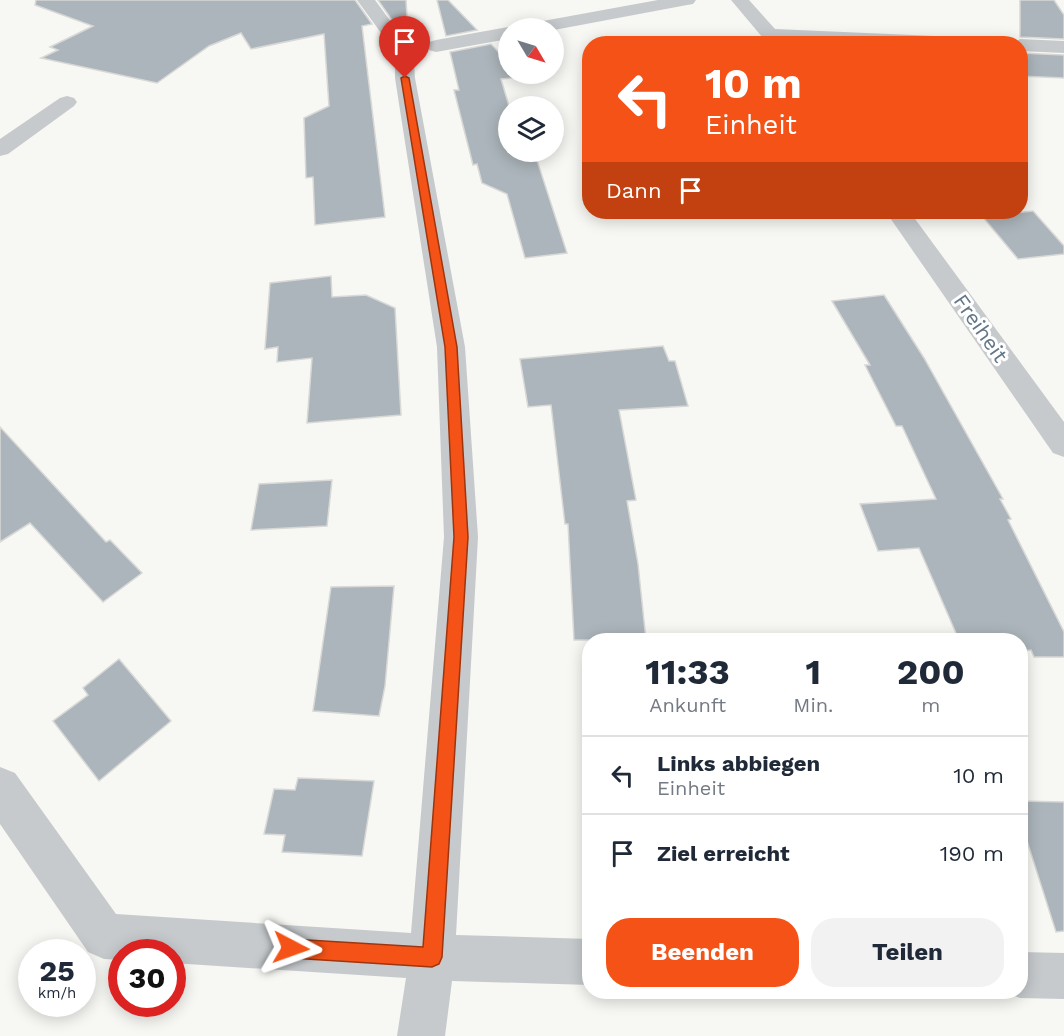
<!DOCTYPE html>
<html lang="de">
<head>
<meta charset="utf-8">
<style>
  :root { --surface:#fff; --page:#f2f2f3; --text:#1f2937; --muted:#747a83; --line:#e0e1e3; --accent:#f45216 }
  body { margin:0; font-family:"Work Sans",sans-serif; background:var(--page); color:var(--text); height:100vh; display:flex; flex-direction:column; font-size:22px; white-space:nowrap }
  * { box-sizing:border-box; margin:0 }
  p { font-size:20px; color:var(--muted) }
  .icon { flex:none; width:33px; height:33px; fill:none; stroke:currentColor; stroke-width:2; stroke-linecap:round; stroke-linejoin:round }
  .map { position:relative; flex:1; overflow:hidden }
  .drawer { position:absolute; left:582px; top:633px; width:446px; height:366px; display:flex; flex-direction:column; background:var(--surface); border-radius:24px; box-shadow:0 3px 15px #0003 }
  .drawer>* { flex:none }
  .banner { position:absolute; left:582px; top:36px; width:446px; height:183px; border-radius:24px; box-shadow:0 3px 15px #0003; background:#f45216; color:#fff; overflow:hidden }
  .needle { width:39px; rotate:128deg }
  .tools { position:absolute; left:498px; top:18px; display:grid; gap:12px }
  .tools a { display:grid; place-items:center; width:66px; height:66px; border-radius:50%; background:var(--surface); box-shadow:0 3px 15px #0003; font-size:30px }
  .speed { position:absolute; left:18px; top:939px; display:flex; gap:12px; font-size:30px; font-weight:700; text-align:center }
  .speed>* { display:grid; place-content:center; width:78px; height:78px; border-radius:50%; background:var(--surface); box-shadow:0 3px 15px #0003; line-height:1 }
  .speed small { font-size:15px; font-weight:400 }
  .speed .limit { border:9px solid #d22; background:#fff; color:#111 }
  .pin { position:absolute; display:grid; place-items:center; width:51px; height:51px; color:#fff; margin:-62px -26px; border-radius:50% 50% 50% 0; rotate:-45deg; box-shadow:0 0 6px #0007 }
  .pin .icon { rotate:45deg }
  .me { position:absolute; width:66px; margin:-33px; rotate:94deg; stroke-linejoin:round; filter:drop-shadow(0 0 4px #0008) }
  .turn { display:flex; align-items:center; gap:21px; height:126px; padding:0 24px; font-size:27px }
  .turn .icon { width:78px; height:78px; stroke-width:2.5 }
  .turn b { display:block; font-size:42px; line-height:51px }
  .then { display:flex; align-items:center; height:57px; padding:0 24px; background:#0003; gap:12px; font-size:22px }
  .eta { display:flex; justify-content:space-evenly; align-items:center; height:102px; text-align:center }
  .eta b { font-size:36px; font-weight:700; line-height:42px }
  .button { display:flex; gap:12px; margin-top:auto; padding:12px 24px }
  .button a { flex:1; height:69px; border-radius:24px; background:var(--accent); color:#fff; font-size:24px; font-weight:700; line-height:69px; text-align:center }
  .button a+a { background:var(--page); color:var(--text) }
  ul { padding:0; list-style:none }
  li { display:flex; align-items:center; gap:18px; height:78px; padding:0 24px; border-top:2px solid var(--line) }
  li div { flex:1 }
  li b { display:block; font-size:22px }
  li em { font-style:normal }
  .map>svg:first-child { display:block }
</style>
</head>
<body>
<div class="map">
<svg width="1064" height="1036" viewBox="0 0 1064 1036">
  <rect width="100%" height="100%" fill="#f7f7f3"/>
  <!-- building -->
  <g fill="#acb5bb" stroke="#d8d8d6" stroke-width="1.5">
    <polygon points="36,0 355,0 372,24 362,26 385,217 315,225 313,177 306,178 304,118 329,106 324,34 251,49 241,33 209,46 157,83 41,58 58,50 50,47 93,26 35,5"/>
    <polygon points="378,0 406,0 407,17 392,20"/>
    <polygon points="437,0 448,0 477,30 446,36"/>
    <polygon points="1020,0 1054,0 1064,15 1064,39 1020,37"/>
    <polygon points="491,44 508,62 508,74 520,74 523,77 501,79 509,106 508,152 523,152 525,159 536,157 567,253 525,258 507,194 482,183 477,164 473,165 454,90 459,90 450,52"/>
    <polygon points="1020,53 1064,55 1064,78 1020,76"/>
    <polygon points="1033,211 1064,246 1064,254 1018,259 982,216"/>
    <polygon points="331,276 332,297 366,295 395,308 401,415 307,423 312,358 277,362 278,347 265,349 270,283"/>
    <polygon points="884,295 924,358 1003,499 1000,499 1011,519 1008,520 1064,632 1064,657 1034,657 1031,650 1020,651 1020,640 959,640 919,548 878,551 860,504 936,499 902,426 896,426 865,365 870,365 832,301"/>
    <polygon points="663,346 669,361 675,361 688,406 619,410 636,500 627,501 638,564 646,640 574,640 568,524 565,524 551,405 528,407 520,359"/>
    <polygon points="0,427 106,542 110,540 142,573 103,602 30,523 0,542"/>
    <polygon points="332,480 327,526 251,530 259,484"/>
    <polygon points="394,586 385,686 379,716 313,711 331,587"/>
    <polygon points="119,659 171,721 99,781 53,721 88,695 83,688"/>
    <polygon points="298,778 374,781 362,856 282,852 285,835 264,834 274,789 295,790"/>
    <polygon points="1020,801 1064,802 1064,931 1056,932 1020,819"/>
  </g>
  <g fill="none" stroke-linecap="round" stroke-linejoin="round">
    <!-- minor -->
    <g fill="#c6cacd" fill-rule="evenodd">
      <polygon points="357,0 375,0 413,52 415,78 465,347 478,537 456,935 590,939 590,985 452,981 445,1036 397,1036 406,978 172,963 172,952 122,952 122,960 104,959 88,952 0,824 0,767 15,773 116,914 411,933 444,537 437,347 395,78 395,52"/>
      <polygon points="658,0 696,0 693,4 687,5 554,30 523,28 526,24 532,23"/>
      <polygon points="731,0 749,0 775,29 980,38 987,40 989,44 854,44 785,40 787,44 768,44"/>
      <polygon points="508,27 512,28 508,28 508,39 436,52 429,50 427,46 429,42 436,40"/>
      <polygon points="1020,39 1064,41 1064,53 1020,51 1020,44 1012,44"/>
      <polygon points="67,96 74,98 77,102 74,106 8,154 0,156 0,139 60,98"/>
      <polygon points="886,212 910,212 1064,422 1064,457 1053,453"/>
      <polygon points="1020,952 1064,953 1064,999 1020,998 1003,992 1020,992"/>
    </g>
  </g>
  <!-- route -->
  <polygon fill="#f45216" stroke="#9f350e" stroke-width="1.5" points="405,76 409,78 457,347 468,537 442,957 439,964 432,967 291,958 285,955 282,948 285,941 291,939 423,947 454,537 445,347 401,78"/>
  <g text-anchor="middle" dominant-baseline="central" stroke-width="6" stroke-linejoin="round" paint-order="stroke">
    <!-- street labels -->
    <g font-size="21" fill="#637687" stroke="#fff">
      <text transform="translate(981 328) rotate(55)">Freiheit</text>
    </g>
  </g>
</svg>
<div class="tools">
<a><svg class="needle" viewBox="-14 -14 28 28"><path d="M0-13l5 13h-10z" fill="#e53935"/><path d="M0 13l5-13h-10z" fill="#747a83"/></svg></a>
<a><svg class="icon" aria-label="layers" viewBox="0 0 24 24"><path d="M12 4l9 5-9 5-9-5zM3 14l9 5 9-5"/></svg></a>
</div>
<div class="speed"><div>25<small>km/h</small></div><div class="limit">30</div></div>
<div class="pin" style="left:405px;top:78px;background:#d93025"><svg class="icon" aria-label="arrive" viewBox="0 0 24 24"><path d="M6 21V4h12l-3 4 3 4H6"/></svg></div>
<svg class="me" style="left:291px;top:948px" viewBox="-20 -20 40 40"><path d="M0-17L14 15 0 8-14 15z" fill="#f45216" stroke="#fff" stroke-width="4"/></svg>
<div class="banner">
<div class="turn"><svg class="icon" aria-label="left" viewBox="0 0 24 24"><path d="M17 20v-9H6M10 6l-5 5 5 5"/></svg><div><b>10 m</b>Einheit</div></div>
<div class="then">Dann<svg class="icon" aria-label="arrive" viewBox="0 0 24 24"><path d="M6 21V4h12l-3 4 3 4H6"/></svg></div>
</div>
<section class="drawer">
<div class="eta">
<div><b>11:33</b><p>Ankunft</p></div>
<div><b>1</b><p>Min.</p></div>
<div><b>200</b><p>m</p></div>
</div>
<ul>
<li><svg class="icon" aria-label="left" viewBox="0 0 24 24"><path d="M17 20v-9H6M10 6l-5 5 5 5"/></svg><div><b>Links abbiegen</b><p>Einheit</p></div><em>10 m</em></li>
<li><svg class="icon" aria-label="arrive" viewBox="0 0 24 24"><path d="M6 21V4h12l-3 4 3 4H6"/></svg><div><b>Ziel erreicht</b></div><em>190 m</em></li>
</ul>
<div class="button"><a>Beenden</a><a>Teilen</a></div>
</section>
</div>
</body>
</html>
